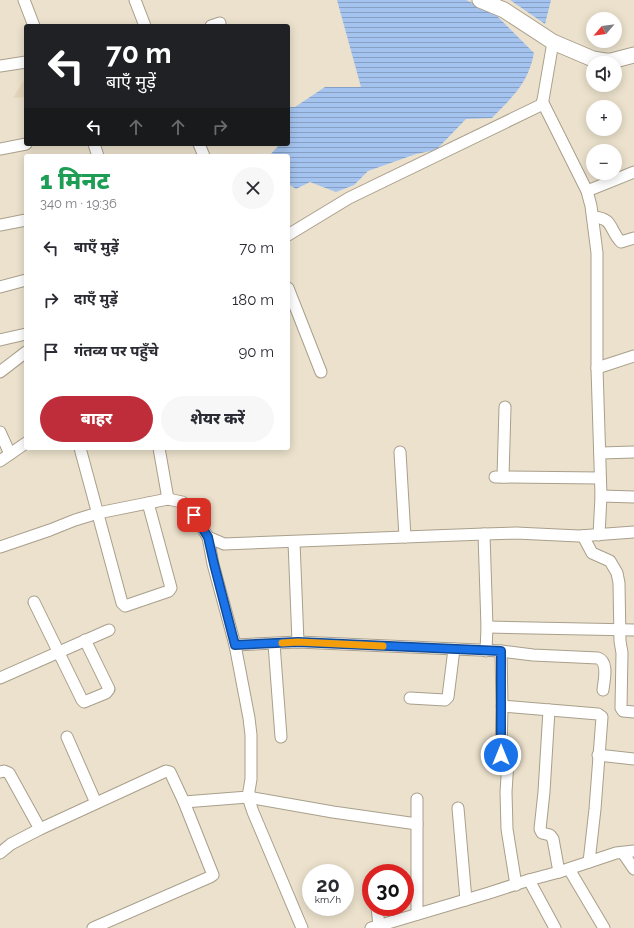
<!DOCTYPE html>
<html lang="hi">
<head>
<meta charset="utf-8">
<style>
  :root { --surface:#fff; --page:#f7f7f7; --text:#2b2b33; --muted:#7c7c81; --accent:#be2d39 }
  body { margin:0; font-family:Raleway,"Noto Sans Devanagari",sans-serif; background:var(--page); color:var(--text); height:100vh; display:flex; flex-direction:column; font-size:15px; white-space:nowrap }
  * { box-sizing:border-box; margin:0 }
  p { font-size:13px; color:var(--muted) }
  .icon { flex:none; width:22px; height:22px; fill:none; stroke:currentColor; stroke-width:2; stroke-linecap:round; stroke-linejoin:round }
  .map { position:relative; flex:1; overflow:hidden }
  .drawer { position:absolute; left:24px; top:154px; width:266px; height:296px; display:flex; flex-direction:column; background:var(--surface); border-radius:4px; box-shadow:0 2px 10px #0003 }
  .drawer>* { flex:none }
  .banner { position:absolute; left:24px; top:24px; width:266px; height:122px; border-radius:4px; box-shadow:0 2px 10px #0003; background:#202124; color:#fff; overflow:hidden }
  .needle { width:26px; rotate:242deg }
  .fabs { position:absolute; left:586px; top:12px; display:grid; gap:8px }
  .fabs a { display:grid; place-items:center; width:36px; height:36px; border-radius:50%; background:var(--surface); box-shadow:0 2px 10px #0003; font-size:20px }
  .speed { position:absolute; left:302px; top:864px; display:flex; gap:8px; font-size:20px; font-weight:700; text-align:center }
  .speed>* { display:grid; place-content:center; width:52px; height:52px; border-radius:50%; background:var(--surface); box-shadow:0 2px 10px #0003; line-height:1 }
  .speed small { font-size:10px; font-weight:400 }
  .speed .limit { border:6px solid #d22; background:#fff; color:#111 }
  .pin { position:absolute; display:grid; place-items:center; width:34px; height:34px; color:#fff; margin:-17px; border-radius:8px; box-shadow:0 2px 6px #0006 }
  .me { position:absolute; width:44px; margin:-22px; rotate:0deg; stroke-linejoin:round; filter:drop-shadow(0 0 3px #0008) }
  .turn { display:flex; align-items:center; gap:14px; height:84px; padding:0 16px; font-size:18px }
  .turn .icon { width:52px; height:52px; stroke-width:2.5 }
  .turn b { display:block; font-size:28px; line-height:34px }
  .lanes { display:flex; align-items:center; height:38px; padding:0 16px; background:#0003; justify-content:center; gap:20px; direction:ltr }
  .lanes .off { opacity:.35 }
  .round { display:grid; place-items:center; flex:none; width:42px; height:42px; border-radius:21px; background:var(--page) }
  .headline { display:flex; align-items:center; justify-content:space-between; height:68px; padding:0 16px }
  h1 { font-size:24px; font-weight:800; line-height:30px; color:#1e9e55 }
  .action { display:flex; gap:8px; margin-top:auto; padding:8px 16px }
  .action a { flex:1; height:46px; border-radius:24px; background:var(--accent); color:#fff; font-size:16px; font-weight:800; line-height:46px; text-align:center }
  .action a+a { background:var(--page); color:var(--text) }
  ul { padding:0; list-style:none }
  li { display:flex; align-items:center; gap:12px; height:52px; padding:0 16px }
  li div { flex:1 }
  li b { display:block; font-size:15px }
  li em { font-style:normal }
  .map>svg:first-child { display:block }
</style>
</head>
<body>
<div class="map">
<svg width="634" height="928" viewBox="0 0 634 928">
  <defs>
    <pattern id="water-rules" width="6" height="5" patternUnits="userSpaceOnUse"><rect width="6" height="5" fill="#a4c3ef"/><path d="M0 2.5h6" fill="none" stroke="#869fc2"/></pattern>
  </defs>
  <rect width="100%" height="100%" fill="#ebe1cc"/>
  <!-- built -->
  <polygon fill="#e3d6ba" points="26,77 26,97 13,98"/>
  <!-- water -->
  <g fill="url(#water-rules)">
    <path d="M 337,0 L 466,0 L 494,13 L 534,53 C 528,84 513,96 492,118 L 466,119 L 436,150 L 416,154 L 368,171 L 354,185 L 336,192 L 310,182 L 296,189 L 288,184 L 288,156 L 269,156 L 280,144 L 288,144 L 288,107 L 295,107 L 325,87 L 361,87 Z"/>
    <polygon points="510,0 551,0 545,24"/>
  </g>
  <g fill="none" stroke-linecap="round" stroke-linejoin="round">
    <defs>
      <g id="street">
        <polyline points="24,0 34,26"/>
        <polyline points="135,0 145,26"/>
        <polyline points="211,26 220,23"/>
        <polyline points="0,66 26,62"/>
        <polyline points="543,103 587,191 591,206 597,253 597,368 601,496 599,535"/>
        <polyline points="94,144 98,156"/>
        <polyline points="199,144 204,156"/>
        <polyline points="0,149 26,144"/>
        <polyline points="587,191 634,172"/>
        <path d="M 593,217 C 614,218 609,230 621,242 L 634,238"/>
        <polyline points="0,225 26,220"/>
        <polyline points="288,235 349,198 541,105 543,100 553,42"/>
        <polyline points="0,287 26,280"/>
        <polyline points="288,288 321,372"/>
        <polyline points="0,340 26,334"/>
        <polyline points="597,368 634,356"/>
        <polyline points="0,372 26,352"/>
        <polyline points="0,432 10,454"/>
        <polyline points="80,448 122,603 125,606 169,591 171,588 148,503"/>
        <polyline points="159,448 168,499"/>
        <polyline points="400,452 405,537"/>
        <polyline points="600,453 634,452"/>
        <polyline points="0,461 26,443"/>
        <polyline points="495,477 600,478"/>
        <polyline points="503,477 505,407"/>
        <polyline points="601,496 634,497"/>
        <polyline points="484,534 487,627 486,651"/>
        <polyline points="583,536 592,553 610,561 617,573 619,583 620,641 622,653 621,708 623,711 634,712"/>
        <polyline points="208,537 213,564 235,645 249,718 251,735 251,779 248,797 253,812 302,928"/>
        <polyline points="294,542 298,642"/>
        <polyline points="0,547 50,530 75,520 98,513 168,499 182,502 189,507 208,537 224,544 484,534 516,533 579,536 634,532"/>
        <polyline points="34,602 82,700 84,702 106,693 109,689 85,640"/>
        <polyline points="487,627 634,630"/>
        <polyline points="274,644 281,737"/>
        <path d="M 235,645 L 298,642 L 501,651 L 533,655 L 598,658 C 609,662 604,680 603,690"/>
        <polyline points="501,651 502,706 501,753 502,756 507,759 508,761 506,792 507,829 516,885"/>
        <polyline points="0,678 109,630"/>
        <polyline points="410,698 445,700 448,697 454,649"/>
        <polyline points="502,706 598,714 602,717 595,809 589,862"/>
        <polyline points="549,710 544,792 540,829 542,833 550,835 553,839 559,872"/>
        <polyline points="67,737 96,803"/>
        <polyline points="598,755 634,759"/>
        <polyline points="0,772 4,771 9,773 40,829"/>
        <polyline points="417,799 417,914"/>
        <polyline points="184,802 248,797 333,812 417,824"/>
        <polyline points="458,808 466,900"/>
        <polyline points="0,853 11,844 40,829 166,771 170,772 184,802 213,875 210,877 93,928"/>
        <polyline points="623,853 634,869"/>
        <polyline points="569,869 604,928"/>
        <polyline points="529,880 555,928"/>
        <polyline points="377,907 379,926"/>
        <polyline points="371,928 489,893 529,880 559,872 616,853 634,851"/>
      </g>
      <polyline id="secondary" points="480,0 504,10 553,42 593,59 605,61 611,61 634,55"/>
    </defs>
    <!-- street casing -->
    <use href="#street" stroke="#a99f8b" stroke-width="13"/>
    <!-- secondary casing -->
    <use href="#secondary" stroke="#a99f8b" stroke-width="17"/>
    <!-- street -->
    <use href="#street" stroke="#fff" stroke-width="11"/>
    <!-- secondary -->
    <use href="#secondary" stroke="#fff" stroke-width="15"/>
  </g>
  <g fill="none" stroke-linecap="round" stroke-linejoin="round">
    <defs>
      <polyline id="route" points="194,515 208,537 214,564 235,645 298,642 501,651 501,755"/>
    </defs>
    <!-- route casing -->
    <use href="#route" stroke="#114b97" stroke-width="10"/>
    <!-- route -->
    <use href="#route" stroke="#1a73e8" stroke-width="7"/>
    <!-- slow -->
    <polyline stroke="#f59e0b" stroke-width="7" points="282,643 298,642 383,646"/>
  </g>
</svg>
<div class="fabs">
<a><svg class="needle" viewBox="-14 -14 28 28"><path d="M0-13l5 13h-10z" fill="#e53935"/><path d="M0 13l5-13h-10z" fill="#7c7c81"/></svg></a>
<a><svg class="icon" aria-label="sound" viewBox="0 0 24 24"><path d="M4 9h4l5-4v14l-5-4H4zM17 9q2 3 0 6"/></svg></a>
<a>+</a>
<a>−</a>
</div>
<div class="speed"><div>20<small>km/h</small></div><div class="limit">30</div></div>
<div class="pin" style="left:194px;top:515px;background:#d93025"><svg class="icon" aria-label="arrive" viewBox="0 0 24 24"><path d="M6 21V4h12l-3 4 3 4H6"/></svg></div>
<svg class="me" style="left:501px;top:755px" viewBox="-20 -20 40 40"><circle r="17" fill="#1a73e8" stroke="#fff" stroke-width="3"/><path d="M0-11L8 9 0 5-8 9z" fill="#fff"/></svg>
<div class="banner">
<div class="turn"><svg class="icon" aria-label="left" viewBox="0 0 24 24"><path d="M17 20v-9H6M10 6l-5 5 5 5"/></svg><div><b>70 m</b>बाएँ मुड़ें</div></div>
<div class="lanes"><svg class="icon" aria-label="left" viewBox="0 0 24 24"><path d="M17 20v-9H6M10 6l-5 5 5 5"/></svg><svg class="icon off" aria-label="ahead" viewBox="0 0 24 24"><path d="M12 20V5M6 11l6-6 6 6"/></svg><svg class="icon off" aria-label="ahead" viewBox="0 0 24 24"><path d="M12 20V5M6 11l6-6 6 6"/></svg><svg class="icon off" aria-label="right" viewBox="0 0 24 24"><path d="M7 20v-9h11M14 6l5 5-5 5"/></svg></div>
</div>
<section class="drawer">
<div class="headline"><div><h1>1 मिनट</h1><p>340 m · 19:36</p></div><a class="round"><svg class="icon" aria-label="close" viewBox="0 0 24 24"><path d="M6 6l12 12M18 6L6 18"/></svg></a></div>
<ul>
<li><svg class="icon" aria-label="left" viewBox="0 0 24 24"><path d="M17 20v-9H6M10 6l-5 5 5 5"/></svg><div><b>बाएँ मुड़ें</b></div><em>70 m</em></li>
<li><svg class="icon" aria-label="right" viewBox="0 0 24 24"><path d="M7 20v-9h11M14 6l5 5-5 5"/></svg><div><b>दाएँ मुड़ें</b></div><em>180 m</em></li>
<li><svg class="icon" aria-label="arrive" viewBox="0 0 24 24"><path d="M6 21V4h12l-3 4 3 4H6"/></svg><div><b>गंतव्य पर पहुँचे</b></div><em>90 m</em></li>
</ul>
<div class="action"><a>बाहर</a><a>शेयर करें</a></div>
</section>
</div>
</body>
</html>
